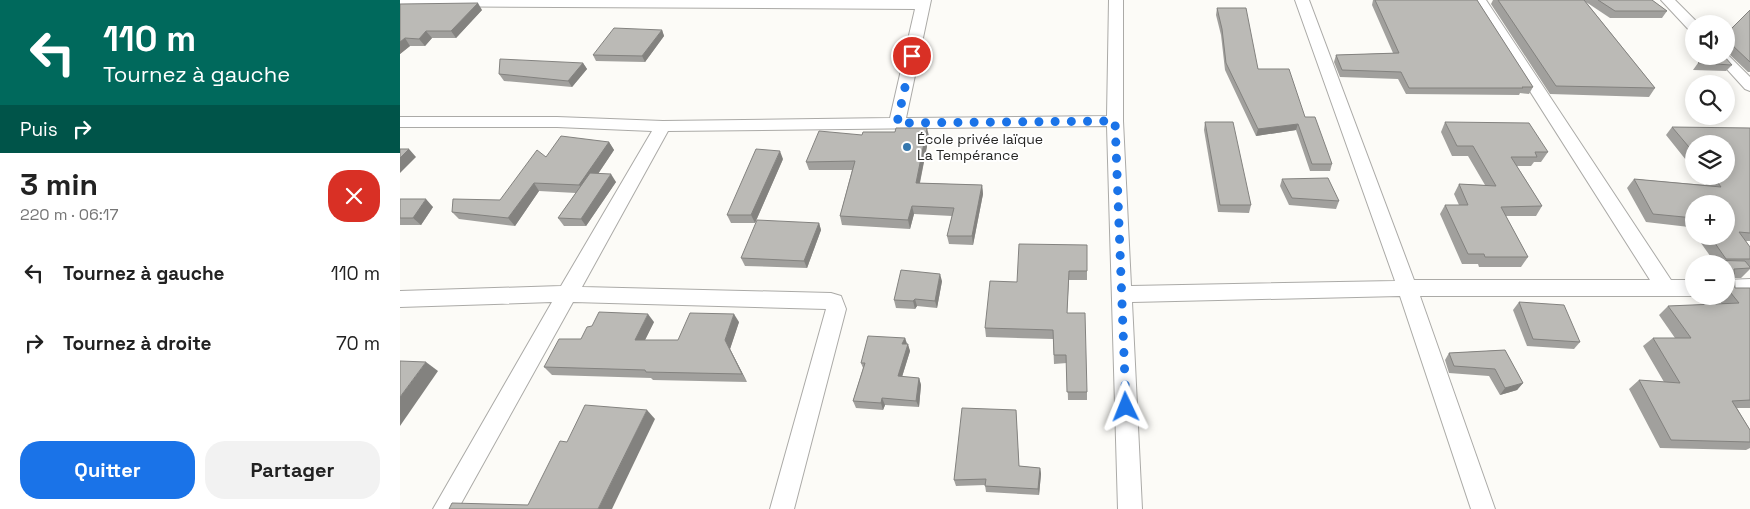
<!DOCTYPE html>
<html lang="fr">
<head>
<meta charset="utf-8">
<style>
  :root { --surface:#fff; --page:#f2f2f2; --text:#222; --muted:#767676; --accent:#1a73e8 }
  body { margin:0; font-family:"Space Grotesk",sans-serif; background:var(--page); color:var(--text); height:100vh; display:flex; flex-direction:column; font-size:19px; white-space:nowrap }
  * { box-sizing:border-box; margin:0 }
  p { font-size:16px; color:var(--muted) }
  .icon { flex:none; width:28px; height:28px; fill:none; stroke:currentColor; stroke-width:2; stroke-linecap:round; stroke-linejoin:round }
  .map { position:relative; flex:1; overflow:hidden }
  .details { display:flex; flex-direction:column; background:var(--surface); width:400px }
  .details>* { flex:none }
  .banner { background:#00695c; color:#fff; overflow:hidden }
  .controls { position:absolute; left:1285px; top:15px; display:grid; gap:10px }
  .controls a { display:grid; place-items:center; width:50px; height:50px; border-radius:50%; background:var(--surface); box-shadow:0 2px 12px #0003; font-size:25px }
  .pin { position:absolute; display:grid; place-items:center; width:42px; height:42px; color:#fff; margin:-21px; border:2px solid #fff; border-radius:50%; box-shadow:0 1px 5px #0007 }
  .me { position:absolute; width:55px; margin:-28px; rotate:358deg; stroke-linejoin:round; filter:drop-shadow(0 0 4px #0008) }
  .turn { display:flex; align-items:center; gap:18px; height:105px; padding:0 20px; font-size:22px }
  .turn .icon { width:65px; height:65px; stroke-width:2.5 }
  .turn b { display:block; font-size:35px; line-height:42px }
  .then { display:flex; align-items:center; height:48px; padding:0 20px; background:#0003; gap:10px; font-size:19px }
  .round { display:grid; place-items:center; flex:none; width:52px; height:52px; border-radius:20px; background:var(--page) }
  .headline { display:flex; align-items:center; justify-content:space-between; height:85px; padding:0 20px }
  h1 { font-size:30px; font-weight:700; line-height:38px }
  .primary-button { display:flex; gap:10px; margin-top:auto; padding:10px 20px }
  .primary-button a { flex:1; height:58px; border-radius:20px; background:var(--accent); color:#fff; font-size:20px; font-weight:700; line-height:58px; text-align:center }
  .primary-button a+a { background:var(--page); color:var(--text) }
  ul { padding:0; list-style:none }
  li { display:flex; align-items:center; gap:15px; height:70px; padding:0 20px }
  li div { flex:1 }
  li b { display:block; font-size:19px }
  li em { font-style:normal }
  main { display:flex; flex:1; min-height:0 }
  .map>svg:first-child { display:block }
</style>
</head>
<body>
<main>
<section class="details">
<div class="banner">
<div class="turn"><svg class="icon" aria-label="left" viewBox="0 0 24 24"><path d="M17 20v-9H6M10 6l-5 5 5 5"/></svg><div><b>110 m</b>Tournez à gauche</div></div>
<div class="then">Puis<svg class="icon" aria-label="right" viewBox="0 0 24 24"><path d="M7 20v-9h11M14 6l5 5-5 5"/></svg></div>
</div>
<div class="headline"><div><h1>3 min</h1><p>220 m · 06:17</p></div><a class="round" style="background:#d93025;color:#fff"><svg class="icon" aria-label="close" viewBox="0 0 24 24"><path d="M6 6l12 12M18 6L6 18"/></svg></a></div>
<ul>
<li><svg class="icon" aria-label="left" viewBox="0 0 24 24"><path d="M17 20v-9H6M10 6l-5 5 5 5"/></svg><div><b>Tournez à gauche</b></div><em>110 m</em></li>
<li><svg class="icon" aria-label="right" viewBox="0 0 24 24"><path d="M7 20v-9h11M14 6l5 5-5 5"/></svg><div><b>Tournez à droite</b></div><em>70 m</em></li>
</ul>
<div class="primary-button"><a>Quitter</a><a>Partager</a></div>
</section>
<div class="map">
<svg width="1350" height="509" viewBox="0 0 1350 509">
  <rect width="100%" height="100%" fill="#fcfbf7"/>
  <g fill="none" stroke-linecap="round" stroke-linejoin="round">
    <defs>
      <g id="street">
        <polygon points="0,0 531,0 506,118 707,116 709,0 723,0 723,121 731,286 995,281 895,0 909,0 1014,280 1250,280 1072,0 1086,0 1271,280 1294,280 1294,296 1020,296 1095,509 1071,509 1000,296 732,302 742,509 718,509 707,126 268,131 182,287 431,293 441,296 446,309 394,509 370,509 426,309 173,302 58,509 33,509 152,302 0,307 0,291 161,286 252,131 157,127 0,127 0,117 157,117 263,121 490,118 515,9 0,6"/>
        <polygon points="1261,0 1275,0 1299,24 1294,24 1294,31 1289,30"/>
        <polygon points="1326,53 1350,77 1350,91 1345,89 1315,56 1326,56"/>
        <polygon points="1350,279 1350,295 1326,296 1326,280"/>
      </g>
    </defs>
    <!-- street casing -->
    <use href="#street" stroke="#abaaa7" stroke-width="2"/>
    <!-- street -->
    <use href="#street" fill="#fff" fill-rule="evenodd"/>
  </g>
  <!-- wall -->
  <g fill="#a1a09d">
    <polygon points="973,0 1077,0 1133,87 1129,94 1120,93 1119,95 1006,94 998,79 940,77 934,62 936,55 993,53 972,5"/>
    <polygon points="1093,0 1252,0 1267,11 1262,18 1210,18 1186,2 1255,88 1249,97 1150,94 1091,4"/>
    <polygon points="0,4 82,10 56,38 32,38 25,46 10,46 0,54"/>
    <polygon points="817,8 858,69 905,117 932,164 930,171 910,171 896,130 856,136 825,70 821,35 816,15"/>
    <polygon points="1350,10 1350,72 1348,72 1326,51 1326,34"/>
    <polygon points="262,30 264,36 245,62 196,61 193,55"/>
    <polygon points="183,63 187,69 172,87 104,81 99,74"/>
    <polygon points="1298,63 1332,65 1326,71 1293,70"/>
    <polygon points="805,122 851,205 849,213 818,212 804,130"/>
    <polygon points="1045,122 1148,152 1141,162 1134,162 1131,166 1117,166 1142,206 1136,216 1106,216 1128,257 1121,267 1079,267 1078,264 1062,264 1040,214 1045,205 1059,205 1054,194 1059,184 1085,185 1068,156 1052,156 1041,132"/>
    <polygon points="1272,127 1350,128 1350,241 1346,241 1350,247 1350,269 1341,278 1335,278 1335,288 1350,288 1350,408 1337,408 1350,430 1350,448 1346,450 1260,448 1229,389 1239,380 1264,382 1243,346 1253,338 1275,338 1259,315 1268,306 1322,304 1316,296 1326,296 1326,264 1300,264 1304,260 1313,260 1296,236 1326,236 1294,204 1294,233 1289,227 1246,222 1227,188 1234,179 1306,185 1299,176 1326,176 1294,144 1294,170 1266,135"/>
    <polygon points="462,135 529,136 520,183 582,185 583,194 573,245 549,244 547,236 552,216 514,214 510,229 442,225 440,216 452,170 409,170 406,162"/>
    <polygon points="209,142 214,150 198,174 216,182 186,226 164,226 158,218 176,193 139,191 115,226 59,219 52,212 100,200 146,157"/>
    <polygon points="383,159 355,223 331,223 327,215"/>
    <polygon points="882,179 939,201 936,209 889,205 880,186"/>
    <polygon points="0,199 33,207 21,225 0,225"/>
    <polygon points="419,223 421,230 407,268 345,266 341,258"/>
    <polygon points="687,245 687,280 669,280 667,313 687,392 687,400 668,400 667,363 654,364 653,339 586,337 585,328 617,282"/>
    <polygon points="542,281 537,308 517,306 515,309 496,308 494,300"/>
    <polygon points="1119,302 1180,342 1174,349 1127,346 1113,310"/>
    <polygon points="254,322 245,340 278,340 339,322 330,349 347,382 253,380 251,378 152,375 144,367 181,339"/>
    <polygon points="505,338 510,351 502,377 519,378 521,385 519,407 485,405 483,410 456,408 453,401 463,368 461,363"/>
    <polygon points="1105,350 1123,383 1117,390 1100,395 1089,376 1049,373 1045,360 1049,353"/>
    <polygon points="616,410 619,466 640,468 641,474 639,495 586,492 585,485 556,486 554,480"/>
  </g>
  <!-- shaded-wall -->
  <g fill="#83827f">
    <polygon points="78,3 82,10 56,38 51,31"/>
    <polygon points="262,30 264,36 245,62 242,56"/>
    <polygon points="26,31 32,38 25,46 19,39"/>
    <polygon points="5,38 10,46 0,54 0,42"/>
    <polygon points="183,63 187,69 172,87 168,81"/>
    <polygon points="898,124 896,130 856,136 858,129"/>
    <polygon points="527,128 529,136 518,191 516,183"/>
    <polygon points="209,142 214,150 185,193 179,185"/>
    <polygon points="9,149 16,157 0,173 0,158"/>
    <polygon points="380,151 383,159 355,223 351,215"/>
    <polygon points="211,174 216,182 186,226 181,219"/>
    <polygon points="134,183 139,191 115,226 108,218"/>
    <polygon points="582,185 583,194 573,245 572,236"/>
    <polygon points="26,199 33,207 21,225 13,218"/>
    <polygon points="512,206 514,214 510,229 508,220"/>
    <polygon points="419,223 421,230 407,268 404,261"/>
    <polygon points="540,274 542,281 537,308 535,301"/>
    <polygon points="515,299 517,306 515,309 513,301"/>
    <polygon points="248,314 254,322 241,348 235,340"/>
    <polygon points="334,314 339,322 330,349 347,382 342,374 325,340"/>
    <polygon points="505,338 507,345 502,344"/>
    <polygon points="508,344 510,351 500,383 498,376"/>
    <polygon points="26,362 38,371 0,426 0,397"/>
    <polygon points="519,378 521,385 519,407 516,401"/>
    <polygon points="1123,383 1117,390 1100,395 1105,388"/>
    <polygon points="482,398 485,405 483,410 481,403"/>
    <polygon points="247,410 255,419 212,509 198,509"/>
    <polygon points="640,468 641,474 639,495 638,489"/>
  </g>
  <!-- building -->
  <g fill="#bbbab6" stroke="#83827f">
    <polygon points="975,0 1077,0 1133,87 1122,87 1123,88 1009,88 1001,72 942,70 936,55 999,53"/>
    <polygon points="1098,0 1184,0 1255,88 1156,86"/>
    <polygon points="1198,0 1252,0 1267,11 1215,11"/>
    <polygon points="78,3 51,31 26,31 19,39 5,38 0,42 0,4"/>
    <polygon points="817,8 846,8 858,69 889,69 905,117 915,117 932,164 912,164 898,124 858,129 826,63 822,29"/>
    <polygon points="1350,10 1350,62 1331,44 1329,47 1326,48 1326,34"/>
    <polygon points="214,28 262,30 242,56 193,55"/>
    <polygon points="1305,56 1324,56 1332,65 1298,63"/>
    <polygon points="100,59 183,63 168,81 99,74"/>
    <polygon points="805,122 833,122 851,205 820,205"/>
    <polygon points="1045,122 1129,123 1148,152 1135,152 1137,157 1111,157 1142,206 1101,207 1128,257 1085,257 1084,254 1068,254 1045,205 1068,205 1059,184 1096,186 1073,146 1057,146"/>
    <polygon points="1272,127 1350,128 1350,233 1339,232 1350,247 1350,259 1326,259 1310,236 1326,236 1326,204 1294,204 1294,218 1253,214 1234,179 1321,187 1313,176 1326,176 1326,144 1294,144 1294,153"/>
    <polygon points="496,128 527,128 516,183 582,185 572,236 547,236 554,208 512,206 508,220 440,216 455,161 406,162 419,131 462,135 463,132 495,132"/>
    <polygon points="161,136 209,142 179,185 134,183 108,218 52,212 53,199 100,200 137,150 146,157"/>
    <polygon points="0,149 9,149 0,158"/>
    <polygon points="356,149 380,151 351,215 327,215"/>
    <polygon points="190,173 211,174 181,219 158,218"/>
    <polygon points="928,178 939,201 892,198 882,179"/>
    <polygon points="0,199 26,199 13,218 0,218"/>
    <polygon points="357,220 419,223 404,261 341,258"/>
    <polygon points="619,244 687,245 687,271 669,271 667,313 685,313 687,392 667,392 666,355 654,355 653,330 585,328 590,281 617,282"/>
    <polygon points="1304,260 1345,261 1350,267 1350,268 1334,269 1335,288 1350,288 1350,400 1332,401 1350,430 1350,442 1271,440 1239,380 1280,383 1253,338 1291,338 1268,306 1339,303 1326,287 1326,264 1307,264"/>
    <polygon points="501,270 540,274 535,301 515,299 513,301 494,300"/>
    <polygon points="1119,302 1164,305 1180,342 1133,339"/>
    <polygon points="199,312 248,314 235,340 278,340 290,313 334,314 325,340 342,374 246,372 245,370 144,367 159,339 181,339 187,327 192,326"/>
    <polygon points="468,336 505,338 502,344 508,344 498,376 519,378 516,401 482,398 481,403 453,401 465,363 461,363"/>
    <polygon points="1105,350 1123,383 1105,388 1095,369 1054,366 1049,353"/>
    <polygon points="0,361 26,362 0,397"/>
    <polygon points="185,405 247,410 198,509 49,509 52,503 128,505 160,441 167,442"/>
    <polygon points="562,408 616,410 619,466 640,468 638,489 585,486 586,479 554,480"/>
  </g>
  <g fill="none" stroke-linecap="round" stroke-linejoin="round">
    <!-- route -->
    <polyline stroke="#1a73e8" stroke-width="9" stroke-dasharray="0 16.2" points="512,56 497,123 715,121 726,407"/>
  </g>
  <!-- markers -->
  <circle fill="#3678ae" stroke="#fff" stroke-width="2" cx="507" cy="147" r="5"/>
  <g text-anchor="middle" dominant-baseline="central" stroke-width="4" stroke-linejoin="round" paint-order="stroke">
    <!-- poi labels -->
    <g font-size="14" fill="#272725" stroke="#fff" text-anchor="start">
      <text x="517" y="139">École privée laïque<tspan x="517" dy="16">La Tempérance</tspan></text>
    </g>
  </g>
</svg>
<div class="controls">
<a><svg class="icon" aria-label="sound" viewBox="0 0 24 24"><path d="M4 9h4l5-4v14l-5-4H4zM17 9q2 3 0 6"/></svg></a>
<a><svg class="icon" aria-label="search" viewBox="0 0 24 24"><circle cx="10" cy="10" r="6"/><path d="M15 15l6 6"/></svg></a>
<a><svg class="icon" aria-label="layers" viewBox="0 0 24 24"><path d="M12 4l9 5-9 5-9-5zM3 14l9 5 9-5"/></svg></a>
<a>+</a>
<a>−</a>
</div>
<div class="pin" style="left:512px;top:56px;background:#d93025"><svg class="icon" aria-label="arrive" viewBox="0 0 24 24"><path d="M6 21V4h12l-3 4 3 4H6"/></svg></div>
<svg class="me" style="left:726px;top:407px" viewBox="-20 -20 40 40"><path d="M0-17L14 15 0 8-14 15z" fill="#1a73e8" stroke="#fff" stroke-width="4"/></svg>
</div>
</main>
</body>
</html>
